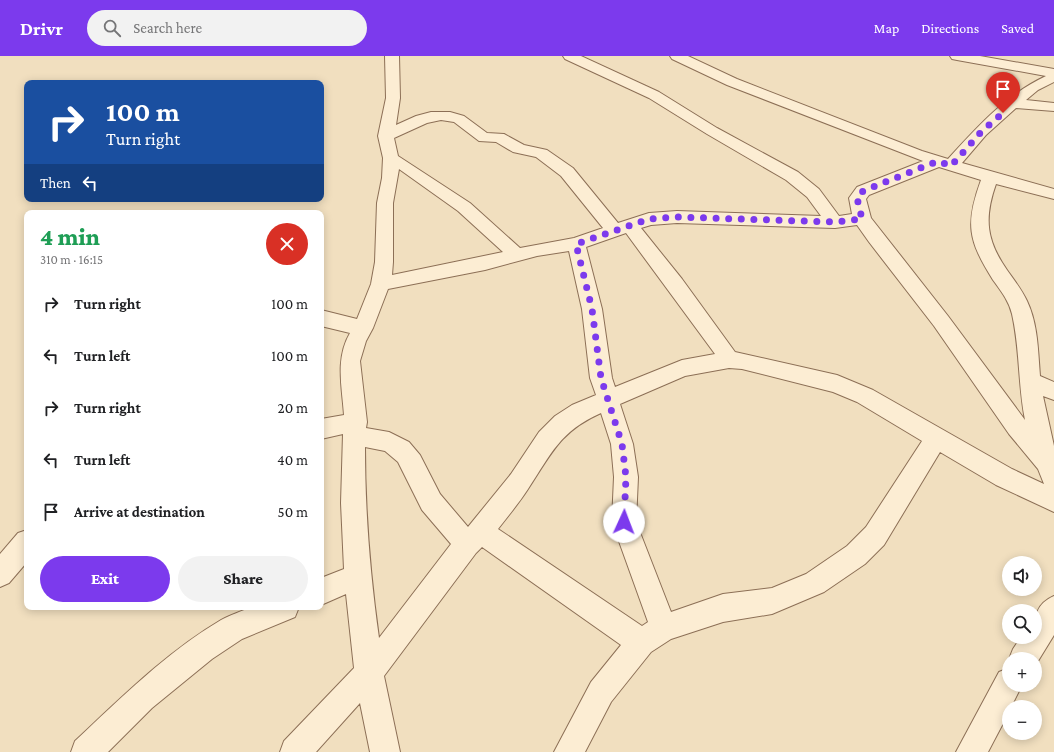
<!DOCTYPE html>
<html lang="en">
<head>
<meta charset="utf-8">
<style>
  :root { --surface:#fff; --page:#f2f2f2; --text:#202124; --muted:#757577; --accent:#7c3aed }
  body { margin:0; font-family:"Crimson Pro",serif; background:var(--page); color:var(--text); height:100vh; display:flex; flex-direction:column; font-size:15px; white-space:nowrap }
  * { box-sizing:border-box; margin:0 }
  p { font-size:13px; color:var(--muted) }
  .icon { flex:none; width:22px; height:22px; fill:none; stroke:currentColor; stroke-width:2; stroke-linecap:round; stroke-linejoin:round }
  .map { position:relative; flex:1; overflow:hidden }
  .drawer { position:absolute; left:24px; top:154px; width:300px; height:400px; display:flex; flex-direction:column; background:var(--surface); border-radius:8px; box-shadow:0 2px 10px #0003 }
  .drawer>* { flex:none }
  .guide { position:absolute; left:24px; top:24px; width:300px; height:122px; border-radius:8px; box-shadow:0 2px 10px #0003; background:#1a4fa0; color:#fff; overflow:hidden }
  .tools { position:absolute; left:1002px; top:500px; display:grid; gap:8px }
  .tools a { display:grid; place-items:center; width:40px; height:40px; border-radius:50%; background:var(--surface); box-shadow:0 2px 10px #0003; font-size:20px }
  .pin { position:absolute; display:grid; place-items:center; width:34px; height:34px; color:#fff; margin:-41px -17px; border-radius:50% 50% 50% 0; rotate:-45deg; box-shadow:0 0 4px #0007 }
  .pin .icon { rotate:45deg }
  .me { position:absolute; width:44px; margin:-22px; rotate:2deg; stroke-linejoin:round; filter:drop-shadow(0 0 3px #0008) }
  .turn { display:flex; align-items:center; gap:14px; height:84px; padding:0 16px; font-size:18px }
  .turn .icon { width:52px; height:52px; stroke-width:2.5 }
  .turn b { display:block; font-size:28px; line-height:34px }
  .then { display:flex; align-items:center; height:38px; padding:0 16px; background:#0003; gap:8px; font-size:15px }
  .round { display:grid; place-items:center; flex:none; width:42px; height:42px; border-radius:21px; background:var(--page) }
  .headline { display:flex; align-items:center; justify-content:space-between; height:68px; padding:0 16px }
  h1 { font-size:24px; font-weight:800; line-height:30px; color:#1e9e55 }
  .button { display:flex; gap:8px; margin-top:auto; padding:8px 16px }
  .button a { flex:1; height:46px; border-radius:24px; background:var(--accent); color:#fff; font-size:16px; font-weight:800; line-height:46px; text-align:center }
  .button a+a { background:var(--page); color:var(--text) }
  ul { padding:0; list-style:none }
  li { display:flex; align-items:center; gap:12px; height:52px; padding:0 16px }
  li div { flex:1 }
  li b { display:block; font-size:15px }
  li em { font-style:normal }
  header { display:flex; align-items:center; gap:24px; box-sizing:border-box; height:56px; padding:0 20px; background:var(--accent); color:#fff }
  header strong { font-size:19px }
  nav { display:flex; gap:22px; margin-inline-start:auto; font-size:14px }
  .search { width:280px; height:36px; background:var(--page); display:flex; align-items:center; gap:10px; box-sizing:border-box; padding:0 14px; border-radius:22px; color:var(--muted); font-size:15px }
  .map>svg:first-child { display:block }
</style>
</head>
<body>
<header>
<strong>Drivr</strong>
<div class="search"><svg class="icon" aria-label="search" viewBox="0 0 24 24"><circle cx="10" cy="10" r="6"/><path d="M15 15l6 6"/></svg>Search here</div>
<nav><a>Map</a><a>Directions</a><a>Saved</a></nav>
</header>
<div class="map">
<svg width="1054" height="696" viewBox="0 0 1054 696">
  <rect width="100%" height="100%" fill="#f1dfbf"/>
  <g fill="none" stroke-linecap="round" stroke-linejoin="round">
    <defs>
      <g id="minor">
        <path d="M 385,0 L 399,0 L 400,42 L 396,69 L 416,60 L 431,56 L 450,56 L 464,60 L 487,77 L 504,78 L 524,89 L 547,94 L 573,112 L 618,167 L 649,157 L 677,155 L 821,160 L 807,141 L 786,124 L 707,78 L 649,42 L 565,3 L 563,0 L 581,0 L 659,36 L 717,72 L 798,116 L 819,133 L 839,160 L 852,158 L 849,142 L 857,131 L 923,105 L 727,29 L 672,3 L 670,0 L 688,0 L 737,23 L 922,95 L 948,103 C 977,71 1007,38 1046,20 L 957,4 L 952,3 L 950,0 L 980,0 L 1054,13 L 1054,26 L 1038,34 L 1026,44 L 1054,47 L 1054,55 L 1016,52 L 986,79 L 962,107 L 1054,133 L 1054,143 L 996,128 C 984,162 986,184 1007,214 C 1014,224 1022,234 1027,245 C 1038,268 1038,295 1040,320 L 1054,326 L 1054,344 L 1043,340 L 1054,390 L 1054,456 L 996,429 L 940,396 L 884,489 L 865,508 L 824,536 L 772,558 L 723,566 L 671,583 L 651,596 L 611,646 L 585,696 L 554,696 L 591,626 L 621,589 L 482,491 L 476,497 L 384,620 L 400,696 L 370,696 L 360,647 L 316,696 L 280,696 L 284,685 L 354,612 L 346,538 L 321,549 L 321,522 L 344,513 L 341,447 L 343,378 L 321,383 L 321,363 L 344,359 C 342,330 335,303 350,277 L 321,270 L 321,254 L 357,263 L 371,228 L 375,206 L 377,147 L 382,122 L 383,102 L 378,80 L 386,42 ZM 441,64 L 454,66 L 479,85 L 496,86 L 513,96 L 536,101 L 561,120 L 603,172 L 574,182 L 520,192 L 470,147 L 398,100 L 394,82 L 427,67 ZM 939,111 L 981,124 C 965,168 968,184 993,224 C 1001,235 1009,245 1012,258 C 1020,293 1018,329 1025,364 L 948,260 L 871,162 L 866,143 L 869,139 ZM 399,113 L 458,155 L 503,196 L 392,219 L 393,206 L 393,147 ZM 677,167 L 835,172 L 857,169 L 869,186 L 934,270 L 1009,378 L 1038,413 L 1044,428 L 1012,413 L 873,334 L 837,319 L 735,296 L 682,223 L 641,172 L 651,169 ZM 626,177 L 715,298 L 682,304 L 615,331 L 612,322 L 602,253 L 586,191 ZM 569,195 L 582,253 L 590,322 L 596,339 L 572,349 L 555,360 L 539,376 L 511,418 L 468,471 L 440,438 L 420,399 L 409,386 L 389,376 L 366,372 L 367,366 L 360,305 L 366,285 L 373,272 L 388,233 L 485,214 L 537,200 ZM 729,312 L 742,313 L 833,336 L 857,346 L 922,385 L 866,471 L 847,490 L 806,518 L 772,532 L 723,538 L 671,556 L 636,466 L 638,421 L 633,388 L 620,348 L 685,320 ZM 601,357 L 611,388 L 614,421 L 612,466 L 648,566 L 642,570 L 498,473 C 508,460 519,447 528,433 C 551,398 560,375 601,357 ZM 365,391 L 385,395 L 398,406 L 422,454 L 451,488 L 379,582 C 370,517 365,456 365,391 Z"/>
        <polygon points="27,474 27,506 9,527 0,531 0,498 18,477"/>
        <path d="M 1054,540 L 1054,579 L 1035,610 L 1035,603 L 1009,603 L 1013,593 L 1021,581 L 1035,581 C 1035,562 1034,549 1054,540 Z"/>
        <path d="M 252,551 L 299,551 L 295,561 L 242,583 L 212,603 L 152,652 L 108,696 L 71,696 L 75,685 C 121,642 167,596 221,564 C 230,559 242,555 252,551 Z"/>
        <polygon points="1009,612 1009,629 1022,629 1011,651 1009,651 1009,656 988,696 956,696 999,616"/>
      </g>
    </defs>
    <!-- minor casing -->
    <use href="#minor" stroke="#8c6f56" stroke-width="2"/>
    <!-- minor -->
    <use href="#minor" fill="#fcedd3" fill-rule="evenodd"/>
  </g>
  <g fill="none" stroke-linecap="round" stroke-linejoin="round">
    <!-- route -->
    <polyline stroke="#7c3aed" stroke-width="7" stroke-dasharray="0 12.6" points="624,466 626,421 622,388 601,322 592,253 576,188 649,163 677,161 835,166 862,163 857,142 863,135 938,105 951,110 981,76 1003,57"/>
  </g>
</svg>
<div class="tools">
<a><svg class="icon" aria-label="sound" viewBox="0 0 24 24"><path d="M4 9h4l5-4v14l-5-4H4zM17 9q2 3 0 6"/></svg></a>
<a><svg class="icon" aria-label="search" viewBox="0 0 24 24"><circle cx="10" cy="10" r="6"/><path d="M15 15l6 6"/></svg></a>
<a>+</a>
<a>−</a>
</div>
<div class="pin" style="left:1003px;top:57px;background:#d93025"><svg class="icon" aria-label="arrive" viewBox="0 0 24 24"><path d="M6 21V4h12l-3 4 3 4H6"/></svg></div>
<svg class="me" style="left:624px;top:466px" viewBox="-20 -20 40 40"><circle r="19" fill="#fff"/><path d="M0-13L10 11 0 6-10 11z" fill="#7c3aed"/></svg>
<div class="guide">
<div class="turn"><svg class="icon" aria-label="right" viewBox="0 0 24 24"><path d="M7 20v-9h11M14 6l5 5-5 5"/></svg><div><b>100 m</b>Turn right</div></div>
<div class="then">Then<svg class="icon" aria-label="left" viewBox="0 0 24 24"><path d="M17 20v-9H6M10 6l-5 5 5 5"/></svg></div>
</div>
<section class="drawer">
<div class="headline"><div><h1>4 min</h1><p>310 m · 16:15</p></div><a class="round" style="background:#d93025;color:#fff"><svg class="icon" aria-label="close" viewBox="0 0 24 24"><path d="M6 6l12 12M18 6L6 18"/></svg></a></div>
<ul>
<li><svg class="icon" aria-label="right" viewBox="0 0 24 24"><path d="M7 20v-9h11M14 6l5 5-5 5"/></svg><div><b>Turn right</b></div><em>100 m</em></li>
<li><svg class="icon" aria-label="left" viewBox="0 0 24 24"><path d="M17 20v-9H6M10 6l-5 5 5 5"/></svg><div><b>Turn left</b></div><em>100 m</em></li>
<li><svg class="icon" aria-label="right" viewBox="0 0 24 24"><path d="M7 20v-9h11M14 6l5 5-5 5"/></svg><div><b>Turn right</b></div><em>20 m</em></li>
<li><svg class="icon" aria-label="left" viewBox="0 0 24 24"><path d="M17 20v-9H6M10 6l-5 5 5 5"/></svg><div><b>Turn left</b></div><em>40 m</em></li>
<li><svg class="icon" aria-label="arrive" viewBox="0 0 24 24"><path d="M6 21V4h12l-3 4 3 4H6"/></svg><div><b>Arrive at destination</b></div><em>50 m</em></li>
</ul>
<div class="button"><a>Exit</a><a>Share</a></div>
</section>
</div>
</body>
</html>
